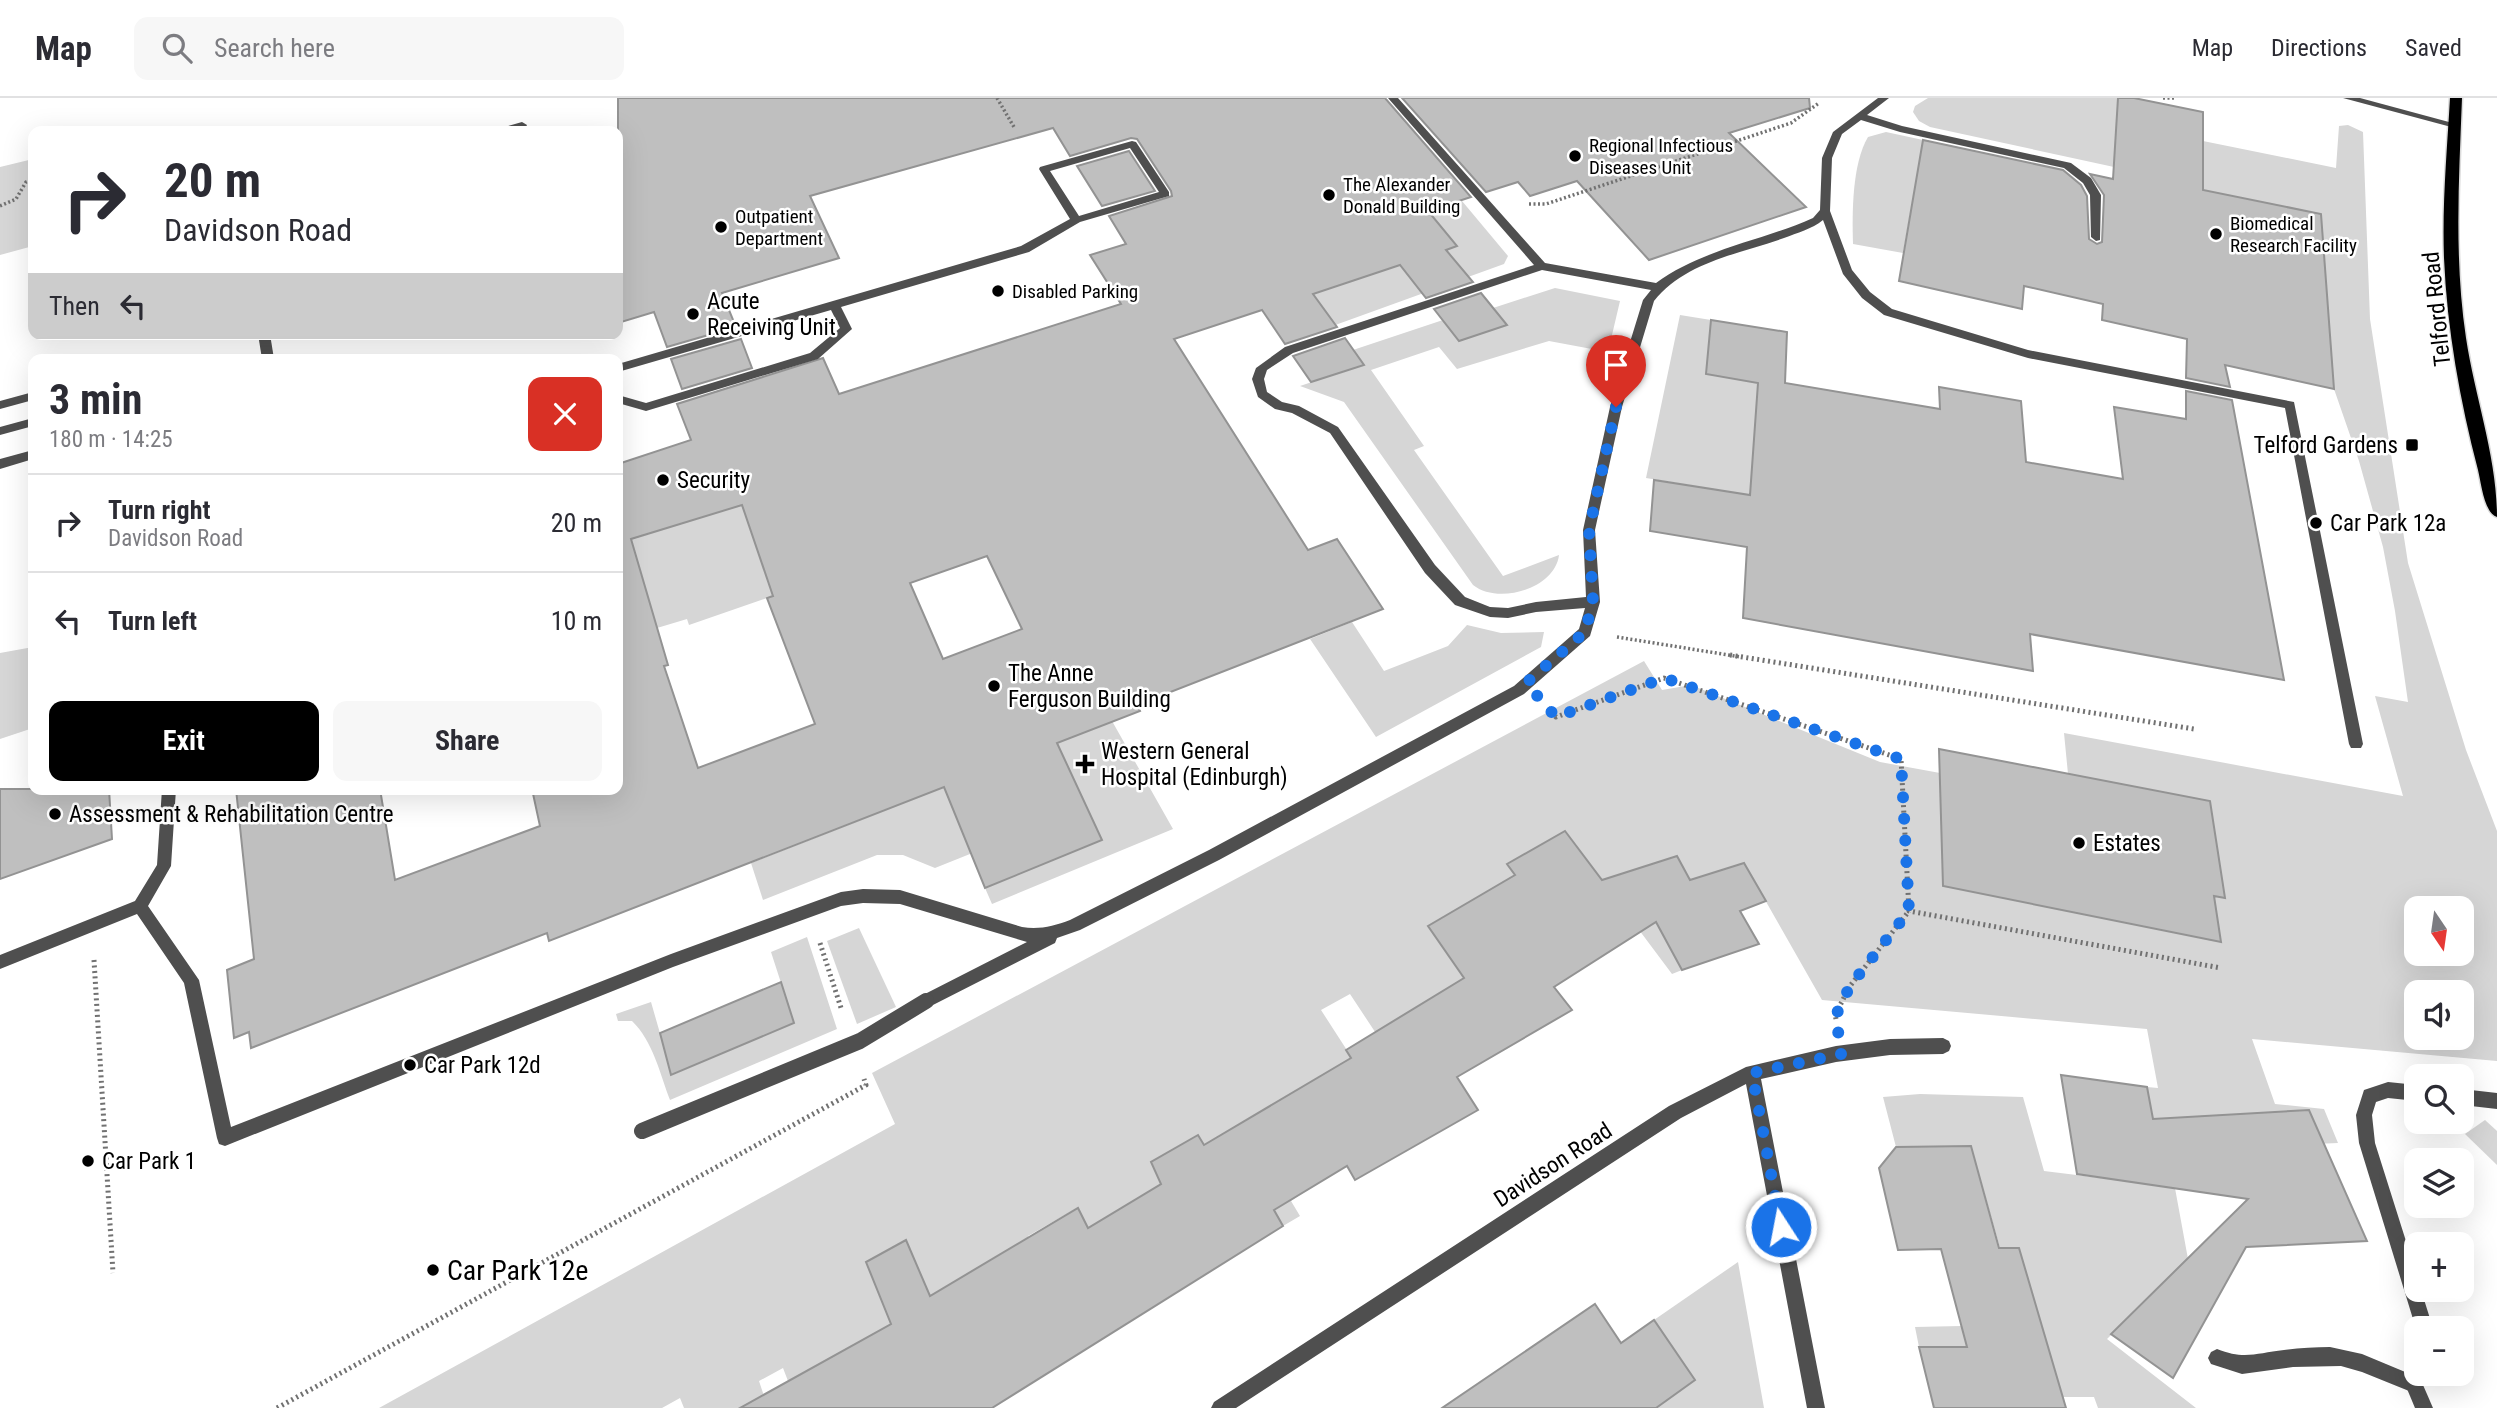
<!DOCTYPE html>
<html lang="en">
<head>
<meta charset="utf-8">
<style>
  :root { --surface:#fff; --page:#f7f7f7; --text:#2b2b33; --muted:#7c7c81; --line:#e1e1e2; --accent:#000 }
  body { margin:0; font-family:"Roboto Condensed",sans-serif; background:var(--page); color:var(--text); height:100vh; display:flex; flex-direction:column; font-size:26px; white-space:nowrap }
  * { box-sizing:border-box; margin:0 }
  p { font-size:23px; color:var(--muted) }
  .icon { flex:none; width:38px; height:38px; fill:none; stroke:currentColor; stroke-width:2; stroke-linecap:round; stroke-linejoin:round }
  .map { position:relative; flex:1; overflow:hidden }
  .side { position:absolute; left:28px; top:256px; width:595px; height:441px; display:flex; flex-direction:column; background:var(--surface); border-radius:14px; box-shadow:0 7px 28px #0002 }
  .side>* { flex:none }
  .hud { position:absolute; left:28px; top:28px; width:595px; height:214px; border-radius:14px; box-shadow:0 7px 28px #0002; background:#fff; color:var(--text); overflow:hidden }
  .needle { width:46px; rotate:167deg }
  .buttons { position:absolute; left:2404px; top:798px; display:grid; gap:14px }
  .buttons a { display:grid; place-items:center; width:70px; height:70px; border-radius:14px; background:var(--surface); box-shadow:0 7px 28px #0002; font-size:35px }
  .pin { position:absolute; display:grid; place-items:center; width:60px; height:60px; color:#fff; margin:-72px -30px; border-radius:50% 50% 50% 0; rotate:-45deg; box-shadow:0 0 7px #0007 }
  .pin .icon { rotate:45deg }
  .me { position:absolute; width:77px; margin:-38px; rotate:349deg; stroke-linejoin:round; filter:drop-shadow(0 0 5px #0008) }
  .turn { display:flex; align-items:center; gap:24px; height:147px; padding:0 21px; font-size:32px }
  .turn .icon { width:91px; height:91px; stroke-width:2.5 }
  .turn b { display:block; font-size:49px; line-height:60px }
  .then { display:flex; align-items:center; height:66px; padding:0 21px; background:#0003; gap:14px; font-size:26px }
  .round { display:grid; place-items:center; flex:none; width:74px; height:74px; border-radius:14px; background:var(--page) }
  .headline { display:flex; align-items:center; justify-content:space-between; height:119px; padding:0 21px }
  h1 { font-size:42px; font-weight:700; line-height:52px }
  .button { display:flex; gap:14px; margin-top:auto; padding:14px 21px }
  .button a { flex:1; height:80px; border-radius:14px; background:var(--accent); color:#fff; font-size:28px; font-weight:700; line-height:80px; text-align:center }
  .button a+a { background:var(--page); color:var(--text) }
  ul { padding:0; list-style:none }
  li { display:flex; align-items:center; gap:21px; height:98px; padding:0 21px; border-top:2px solid var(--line) }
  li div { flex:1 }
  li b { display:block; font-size:26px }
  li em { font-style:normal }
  header { display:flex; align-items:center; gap:42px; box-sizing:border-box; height:98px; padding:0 35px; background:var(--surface); border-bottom:2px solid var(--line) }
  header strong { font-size:33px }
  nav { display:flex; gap:38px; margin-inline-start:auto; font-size:24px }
  .search { width:490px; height:63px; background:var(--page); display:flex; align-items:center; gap:18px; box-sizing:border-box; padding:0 24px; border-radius:14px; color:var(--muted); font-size:26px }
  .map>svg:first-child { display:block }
</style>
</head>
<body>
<header>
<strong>Map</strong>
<div class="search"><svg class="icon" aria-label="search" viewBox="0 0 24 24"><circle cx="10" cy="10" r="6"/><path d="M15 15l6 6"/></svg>Search here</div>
<nav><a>Map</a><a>Directions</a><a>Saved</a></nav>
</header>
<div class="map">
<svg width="2497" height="1310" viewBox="0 0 2497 1310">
  <rect width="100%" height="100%" fill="#fff"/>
  <!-- green -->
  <g fill="#d6d6d6" fill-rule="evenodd">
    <polygon points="1928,0 2118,0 2114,69 1930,29 1919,23 1913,14 1915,8"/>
    <path d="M 2348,27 L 2363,34 L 2370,221 L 2408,465 L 2466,652 L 2497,733 L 2497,963 L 2252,941 L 2275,1006 L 2324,1011 L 2338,1045 L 2168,1052 L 2188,1161 L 2107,1241 L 2196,1310 L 2098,1310 L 2094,1299 L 2059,1299 L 2025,1249 L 1919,1249 L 1915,1229 L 1961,1228 L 1949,1181 L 2028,1180 L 2019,1150 L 2000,1150 L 1971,1048 L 1896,1049 L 1883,999 L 1920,996 L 2023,999 L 2044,1073 L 2166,1088 L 2147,989 L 2158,990 L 2147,931 L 1822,902 L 1744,765 L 1690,782 L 1677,758 L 1629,774 L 1682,872 L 1672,876 L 1565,733 L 1508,766 L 1515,777 L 1428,828 L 1511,946 L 1385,949 L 1350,896 L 1321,912 L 1352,960 L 1255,1017 L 1301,1096 L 1291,1103 L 1300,1118 L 1283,1128 L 1234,1042 L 1152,1064 L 1210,1173 L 1188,1187 L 1137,1152 L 1116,1113 L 1088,1130 L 1077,1110 L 1028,1138 L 1038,1159 L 960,1180 L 930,1198 L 906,1142 L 925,1310 L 835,1257 L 788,1283 L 783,1270 L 759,1283 L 768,1310 L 684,1310 L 680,1300 L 662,1310 L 379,1310 L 895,1026 L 872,975 L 1644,563 L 1662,592 L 1691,587 L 1880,664 L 1940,675 L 1944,788 L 2220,844 L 2214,798 L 2225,799 L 2210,703 L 2068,676 L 2064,635 L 2403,698 L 2375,598 L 2408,604 L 2395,513 L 2383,449 L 2359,363 L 2334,291 L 2321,117 L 2203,92 L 2203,43 L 2336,70 L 2339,28 ZM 2417,810 L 2462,810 L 2462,856 L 2417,856 ZM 2417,894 L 2462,894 L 2462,940 L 2417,940 Z"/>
    <path d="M 1886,34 L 1923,42 L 1903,155 L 1853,146 C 1852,115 1852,66 1868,39 Z"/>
    <polygon points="33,61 33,148 0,157 0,69"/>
    <polygon points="1462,103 1508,158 1504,166 1327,230 1272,209 1456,148 1428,113"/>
    <path d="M 1555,190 L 1620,203 L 1608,254 L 1549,243 L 1457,271 L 1439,249 L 1371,272 L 1424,348 L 1414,352 L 1503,478 L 1559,457 C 1555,491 1498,507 1473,487 L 1344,304 L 1300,288 L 1363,267 L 1353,252 L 1443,222 L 1506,227 L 1493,210 Z"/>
    <polygon points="1680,217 1711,222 1707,276 1758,285 1750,397 1646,380"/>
    <polygon points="742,407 773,498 689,527 687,521 657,530 631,441"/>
    <polygon points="1352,524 1384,573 1448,548 1467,527 1501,535 1544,534 1541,549 1376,639 1310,541"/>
    <polygon points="33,549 33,630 0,641 0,555"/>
    <polygon points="1112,623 1173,731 992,806 985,790 1087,709 935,770 903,757 877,757 763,802 751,765"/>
    <polygon points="859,830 896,909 857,926 827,843"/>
    <path d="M 807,839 L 837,931 L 670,1002 C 660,976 653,943 632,923 L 618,923 L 616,916 L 651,904 L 672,977 L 794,925 L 771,854 Z"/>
    <polygon points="2485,1022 2497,1033 2497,1067 2465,1036"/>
    <polygon points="1738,1164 1764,1310 1656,1310 1695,1282 1654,1222"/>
  </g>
  <!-- building -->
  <g fill="#bfbfbf" stroke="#939393" stroke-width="2" fill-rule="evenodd">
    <path d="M 618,0 L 1385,0 L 1471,99 L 1428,113 L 1457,148 L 1446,152 L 1473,184 L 1426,200 L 1400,167 L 1313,196 L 1337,229 L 1285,246 L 1262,212 L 1174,241 L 1308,452 L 1337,441 L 1383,511 L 1137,607 L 1140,613 L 1057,645 L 1102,742 L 985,790 L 944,689 L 549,843 L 547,835 L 251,950 L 249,934 L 234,940 L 227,872 L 254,861 L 236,691 L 380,691 L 395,782 L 540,728 L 532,691 L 618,691 L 618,366 L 691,342 L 677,306 L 823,260 L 839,296 L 1121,206 L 1090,157 L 1126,146 L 1109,118 L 1172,98 L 1171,93 L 1137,41 L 1131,40 L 1070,58 L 1053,30 L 810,98 L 839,160 L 722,195 L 736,229 L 667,249 L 654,214 L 618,225 ZM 742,407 L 773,498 L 767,500 L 815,626 L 698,670 L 664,568 L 668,567 L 631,441 ZM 987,458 L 1022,531 L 943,561 L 910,485 Z"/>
    <polygon points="1402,0 1809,0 1810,10 1729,35 1806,109 1649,162 1577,83 1530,98 1518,84 1486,94"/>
    <polygon points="2118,0 2134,0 2203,14 2203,92 2321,116 2334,291 2225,267 2230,289 2186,280 2187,241 2102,222 2103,206 2024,188 2022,211 1899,183 1923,42 2063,72 2081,87 2087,98 2089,141 2097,146 2102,144 2104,97 2090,76 2113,81"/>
    <polygon points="1129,53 1155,93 1102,108 1077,68"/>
    <polygon points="1481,195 1507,227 1459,243 1434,211"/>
    <polygon points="1711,222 1787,234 1785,285 1940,311 1939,289 2021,303 2026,364 2123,381 2114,309 2186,321 2186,293 2232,302 2284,582 2030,536 2033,573 1743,520 1747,449 1650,433 1654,382 1750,397 1758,285 1706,276"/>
    <polygon points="1345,240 1364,267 1311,284 1293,258"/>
    <polygon points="741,241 752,270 682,291 671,261"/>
    <polygon points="1939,651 2210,703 2225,800 2214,798 2221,844 1943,788"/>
    <polygon points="0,691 109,691 112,741 0,781"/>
    <polygon points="1565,733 1602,782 1677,758 1690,782 1744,765 1766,803 1740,813 1759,846 1682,872 1656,824 1554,889 1572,912 1457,979 1478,1012 1355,1082 1347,1068 1274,1112 1283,1128 992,1310 740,1310 891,1226 866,1164 906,1142 930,1198 1078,1110 1088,1130 1161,1086 1151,1064 1198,1037 1204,1047 1351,960 1346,952 1464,880 1428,828 1515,777 1507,766"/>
    <polygon points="781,884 794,925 671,977 660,935"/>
    <polygon points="2061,977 2147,989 2153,1021 2309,1012 2367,1143 2246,1149 2173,1280 2111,1236 2248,1101 2077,1076"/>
    <polygon points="1971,1048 1999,1150 2019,1150 2066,1310 1934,1310 1919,1249 1967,1249 1941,1151 1898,1152 1879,1070 1896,1049"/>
    <polygon points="1595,1206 1621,1245 1654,1222 1695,1282 1656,1310 1442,1310"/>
  </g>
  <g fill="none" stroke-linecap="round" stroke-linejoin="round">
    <defs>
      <path id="primary" d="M 2450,0 L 2462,0 C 2459,81 2454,160 2466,240 C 2475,300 2497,359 2497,419 C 2484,415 2481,384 2478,372 C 2460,303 2447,231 2444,160 C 2442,107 2447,53 2450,0 Z"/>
    </defs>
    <!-- primary casing -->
    <use href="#primary" stroke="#dbdbdb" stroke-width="3"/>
    <!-- path-far1 -->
    <g stroke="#717171" stroke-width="3.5" stroke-dasharray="2 2.5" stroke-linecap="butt">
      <polyline points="997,0 1014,29"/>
      <polyline points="2163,0 2175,0"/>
      <polyline points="1529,106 1546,106 1791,25 1819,5"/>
      <polyline points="0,108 16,101 26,84 33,81"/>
      <polyline points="1617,539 1741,559"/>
    </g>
    <!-- path -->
    <g stroke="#717171" stroke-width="5" stroke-dasharray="2 3.5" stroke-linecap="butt">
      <polyline points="1730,557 2194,631"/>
      <polyline points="1548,610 1556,619 1664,580 1901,661 1909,813 2221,870"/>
      <polyline points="820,845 842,913"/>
      <polyline points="94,862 113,1175"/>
      <polyline points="1836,921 1835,917 1850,888 1909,813"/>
      <polyline points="277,1310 866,987 864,981"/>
    </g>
    <!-- service -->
    <g fill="#4f4f4f" fill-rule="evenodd">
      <path d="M 1388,0 L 1398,0 L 1545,165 L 1656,185 C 1702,151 1762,143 1813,120 L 1820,112 L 1822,60 L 1833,34 L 1878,0 L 1889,0 L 1867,17 L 1902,28 L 2071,65 L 2091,80 L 2101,97 L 2100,142 L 2096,143 L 2091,139 L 2090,97 L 2083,85 L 2064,70 L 1900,34 L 1861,22 L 1842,36 L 1832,60 L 1830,113 L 1852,172 L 1870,194 L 1892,211 L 2028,252 L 2294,304 L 2363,646 L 2361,650 L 2351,650 L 2349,646 L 2285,310 L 2028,260 L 1884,217 L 1862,200 L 1843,176 L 1823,122 C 1812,131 1797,135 1784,140 C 1739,156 1685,164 1654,203 L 1622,309 L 1595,432 L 1600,504 L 1590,538 L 1524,596 L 1219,762 L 1080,832 L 1057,840 L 1055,845 L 931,908 L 926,910 L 921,908 L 918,903 L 921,898 L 1027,844 L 900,806 L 863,805 L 841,808 L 673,869 L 225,1048 L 219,1046 L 217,1040 L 184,885 L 137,816 L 0,871 L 0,857 L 135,803 L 157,767 L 162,691 L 176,691 L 171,768 L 148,808 L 199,882 L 231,1029 L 671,856 L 841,794 L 863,791 L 900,792 L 1022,829 C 1039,832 1054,828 1070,822 L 1209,752 L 1514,588 L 1579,531 L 1585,510 L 1536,514 L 1508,520 L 1490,519 L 1455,507 L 1425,475 L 1330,335 L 1292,315 L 1275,311 L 1258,299 L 1252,281 L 1256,270 L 1285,249 L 1534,167 ZM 1542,172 L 1651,192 L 1643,202 L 1610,309 L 1583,432 L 1586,499 L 1536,504 L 1508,510 L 1490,509 L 1465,499 L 1435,467 L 1338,329 L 1299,308 L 1282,304 L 1267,294 L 1264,281 L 1267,272 L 1293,255 Z"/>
      <polygon points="2343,0 2360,0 2460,27 2455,30"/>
      <polygon points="522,24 527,27 526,29 509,33 491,33"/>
      <path d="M 1132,43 L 1136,44 L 1169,94 L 1169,98 L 1080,124 L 1029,154 L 841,209 L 852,231 L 818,261 L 646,313 L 618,305 L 618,297 L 646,305 L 810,255 L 840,230 L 831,212 L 618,274 L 618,266 L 1021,148 L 1070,121 L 1039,71 L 1040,69 ZM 1130,50 L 1159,94 L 1079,118 L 1050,73 Z"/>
      <polygon points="258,236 270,236 274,261 262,261"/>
      <polygon points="33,294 33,302 0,311 0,303"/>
      <polygon points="33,320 33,328 0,337 0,329"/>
      <polygon points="33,352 33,361 0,371 0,361"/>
      <polygon points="2388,984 2417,987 2417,1003 2388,1000 2376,1004 2372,1017 2375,1045 2417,1178 2417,1192 2421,1192 2433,1230 2417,1230 2417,1234 2359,1045 2356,1017 2364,992"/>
      <polygon points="2462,991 2497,995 2497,1011 2462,1007"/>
      <path d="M 2330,1249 L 2362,1256 L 2410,1276 L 2417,1269 L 2417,1276 L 2430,1276 L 2420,1292 L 2414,1295 L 2362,1274 L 2341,1268 L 2293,1269 L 2242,1276 L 2211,1266 L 2208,1260 L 2211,1254 L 2217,1251 C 2244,1262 2257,1255 2284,1252 C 2299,1250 2315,1249 2330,1249 Z"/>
    </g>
    <!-- minor -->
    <g fill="#4f4f4f" fill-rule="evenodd">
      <polygon points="1943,940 1949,943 1951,948 1949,953 1943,956 1890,957 1836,964 1761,981 1825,1310 1807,1310 1746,986 1681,1020 1236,1310 1211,1310 1214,1304 1669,1008 1746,969 1836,948 1890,941"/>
      <polygon points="2414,1277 2420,1280 2433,1310 2415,1310 2405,1286 2408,1280"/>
    </g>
    <!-- primary -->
    <use href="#primary" fill="#000" fill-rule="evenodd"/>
    <!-- service-bridge -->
    <polyline stroke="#4f4f4f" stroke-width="16" points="642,1033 860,943 926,903"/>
  </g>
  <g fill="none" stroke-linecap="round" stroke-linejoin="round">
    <!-- route -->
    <polyline stroke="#1a73e8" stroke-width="12" stroke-dasharray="0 21.6" points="1616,309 1589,432 1593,504 1585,534 1526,585 1556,619 1664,580 1901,661 1909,813 1850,888 1836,917 1841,956 1752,975 1781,1129"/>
  </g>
  <!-- markers -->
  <g fill="#000" stroke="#fff" stroke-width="2.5">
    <circle cx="1575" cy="58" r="7"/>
    <circle cx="1329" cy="97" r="7"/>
    <circle cx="721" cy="129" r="7"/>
    <circle cx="2216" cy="136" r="7"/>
    <circle cx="998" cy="193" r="7"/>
    <circle cx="693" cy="216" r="7"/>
    <rect x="2405" y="340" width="14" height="14" rx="3.5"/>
    <circle cx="663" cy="382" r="7"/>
    <circle cx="2316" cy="425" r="7"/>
    <circle cx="994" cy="588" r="7"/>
    <path d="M1081.5 655.5h7v7h7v7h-7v7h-7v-7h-7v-7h7z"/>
    <circle cx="55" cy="716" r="7"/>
    <circle cx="2079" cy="745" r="7"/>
    <circle cx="410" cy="967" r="7"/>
    <circle cx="88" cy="1063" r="7"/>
    <circle cx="433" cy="1172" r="7"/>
  </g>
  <g text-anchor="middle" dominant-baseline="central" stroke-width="5" stroke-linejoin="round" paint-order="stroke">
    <!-- far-poi labels -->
    <g font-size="19" fill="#000" stroke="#fff" text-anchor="start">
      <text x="1589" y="47">Regional Infectious<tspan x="1589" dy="22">Diseases Unit</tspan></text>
      <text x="1343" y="86">The Alexander<tspan x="1343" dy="22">Donald Building</tspan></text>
      <text x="735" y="118">Outpatient<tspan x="735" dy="22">Department</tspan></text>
      <text x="2230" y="125">Biomedical<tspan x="2230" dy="22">Research Facility</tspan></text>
      <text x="1012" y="193">Disabled Parking</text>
    </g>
    <!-- poi labels -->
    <g font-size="23" fill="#000" stroke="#fff" text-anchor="start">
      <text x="707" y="203">Acute<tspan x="707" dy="26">Receiving Unit</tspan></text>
      <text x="2398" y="347" text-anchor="end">Telford Gardens</text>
      <text x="677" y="382">Security</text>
      <text x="2330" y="425">Car Park 12a</text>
      <text x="1008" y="575">The Anne<tspan x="1008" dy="26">Ferguson Building</tspan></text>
      <text x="1101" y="653">Western General<tspan x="1101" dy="26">Hospital (Edinburgh)</tspan></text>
      <text x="69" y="716">Assessment &amp; Rehabilitation Centre</text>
      <text x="2093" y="745">Estates</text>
      <text x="424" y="967">Car Park 12d</text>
      <text x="102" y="1063">Car Park 1</text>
    </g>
    <!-- street labels -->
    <g font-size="23" fill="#000" stroke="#fff">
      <text transform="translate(2437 211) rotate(-96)">Telford Road</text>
      <text transform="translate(1553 1067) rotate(-33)">Davidson Road</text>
    </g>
    <!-- near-poi labels -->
    <g font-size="28" fill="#000" stroke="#fff" text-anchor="start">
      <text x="447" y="1172">Car Park 12e</text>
    </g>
  </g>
</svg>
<div class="buttons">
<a><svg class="needle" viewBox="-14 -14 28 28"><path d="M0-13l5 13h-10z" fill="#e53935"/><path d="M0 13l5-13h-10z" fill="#7c7c81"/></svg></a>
<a><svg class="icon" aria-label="sound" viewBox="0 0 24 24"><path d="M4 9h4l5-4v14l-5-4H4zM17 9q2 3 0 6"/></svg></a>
<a><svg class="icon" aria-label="search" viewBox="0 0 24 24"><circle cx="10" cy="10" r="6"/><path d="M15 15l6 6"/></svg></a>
<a><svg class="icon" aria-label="layers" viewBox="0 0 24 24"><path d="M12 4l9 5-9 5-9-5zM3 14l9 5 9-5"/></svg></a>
<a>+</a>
<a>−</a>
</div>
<div class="pin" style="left:1616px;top:309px;background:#d93025"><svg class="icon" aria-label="arrive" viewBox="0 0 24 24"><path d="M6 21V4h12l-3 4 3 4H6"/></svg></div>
<svg class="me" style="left:1781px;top:1129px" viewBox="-20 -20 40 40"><circle r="17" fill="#1a73e8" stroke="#fff" stroke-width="3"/><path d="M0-11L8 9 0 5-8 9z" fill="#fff"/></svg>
<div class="hud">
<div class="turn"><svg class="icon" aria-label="right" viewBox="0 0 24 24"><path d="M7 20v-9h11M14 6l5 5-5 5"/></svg><div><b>20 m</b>Davidson Road</div></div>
<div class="then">Then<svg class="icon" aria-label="left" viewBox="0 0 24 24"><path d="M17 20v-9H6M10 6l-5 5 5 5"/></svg></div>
</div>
<section class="side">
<div class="headline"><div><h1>3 min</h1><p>180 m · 14:25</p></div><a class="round" style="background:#d93025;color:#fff"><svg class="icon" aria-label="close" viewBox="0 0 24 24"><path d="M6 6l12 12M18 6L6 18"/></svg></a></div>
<ul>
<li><svg class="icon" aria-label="right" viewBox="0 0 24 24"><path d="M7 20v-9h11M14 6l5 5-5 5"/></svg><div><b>Turn right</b><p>Davidson Road</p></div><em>20 m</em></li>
<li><svg class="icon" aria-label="left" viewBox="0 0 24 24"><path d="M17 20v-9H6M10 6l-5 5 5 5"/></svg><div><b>Turn left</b></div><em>10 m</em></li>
</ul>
<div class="button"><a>Exit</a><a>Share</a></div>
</section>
</div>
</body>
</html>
